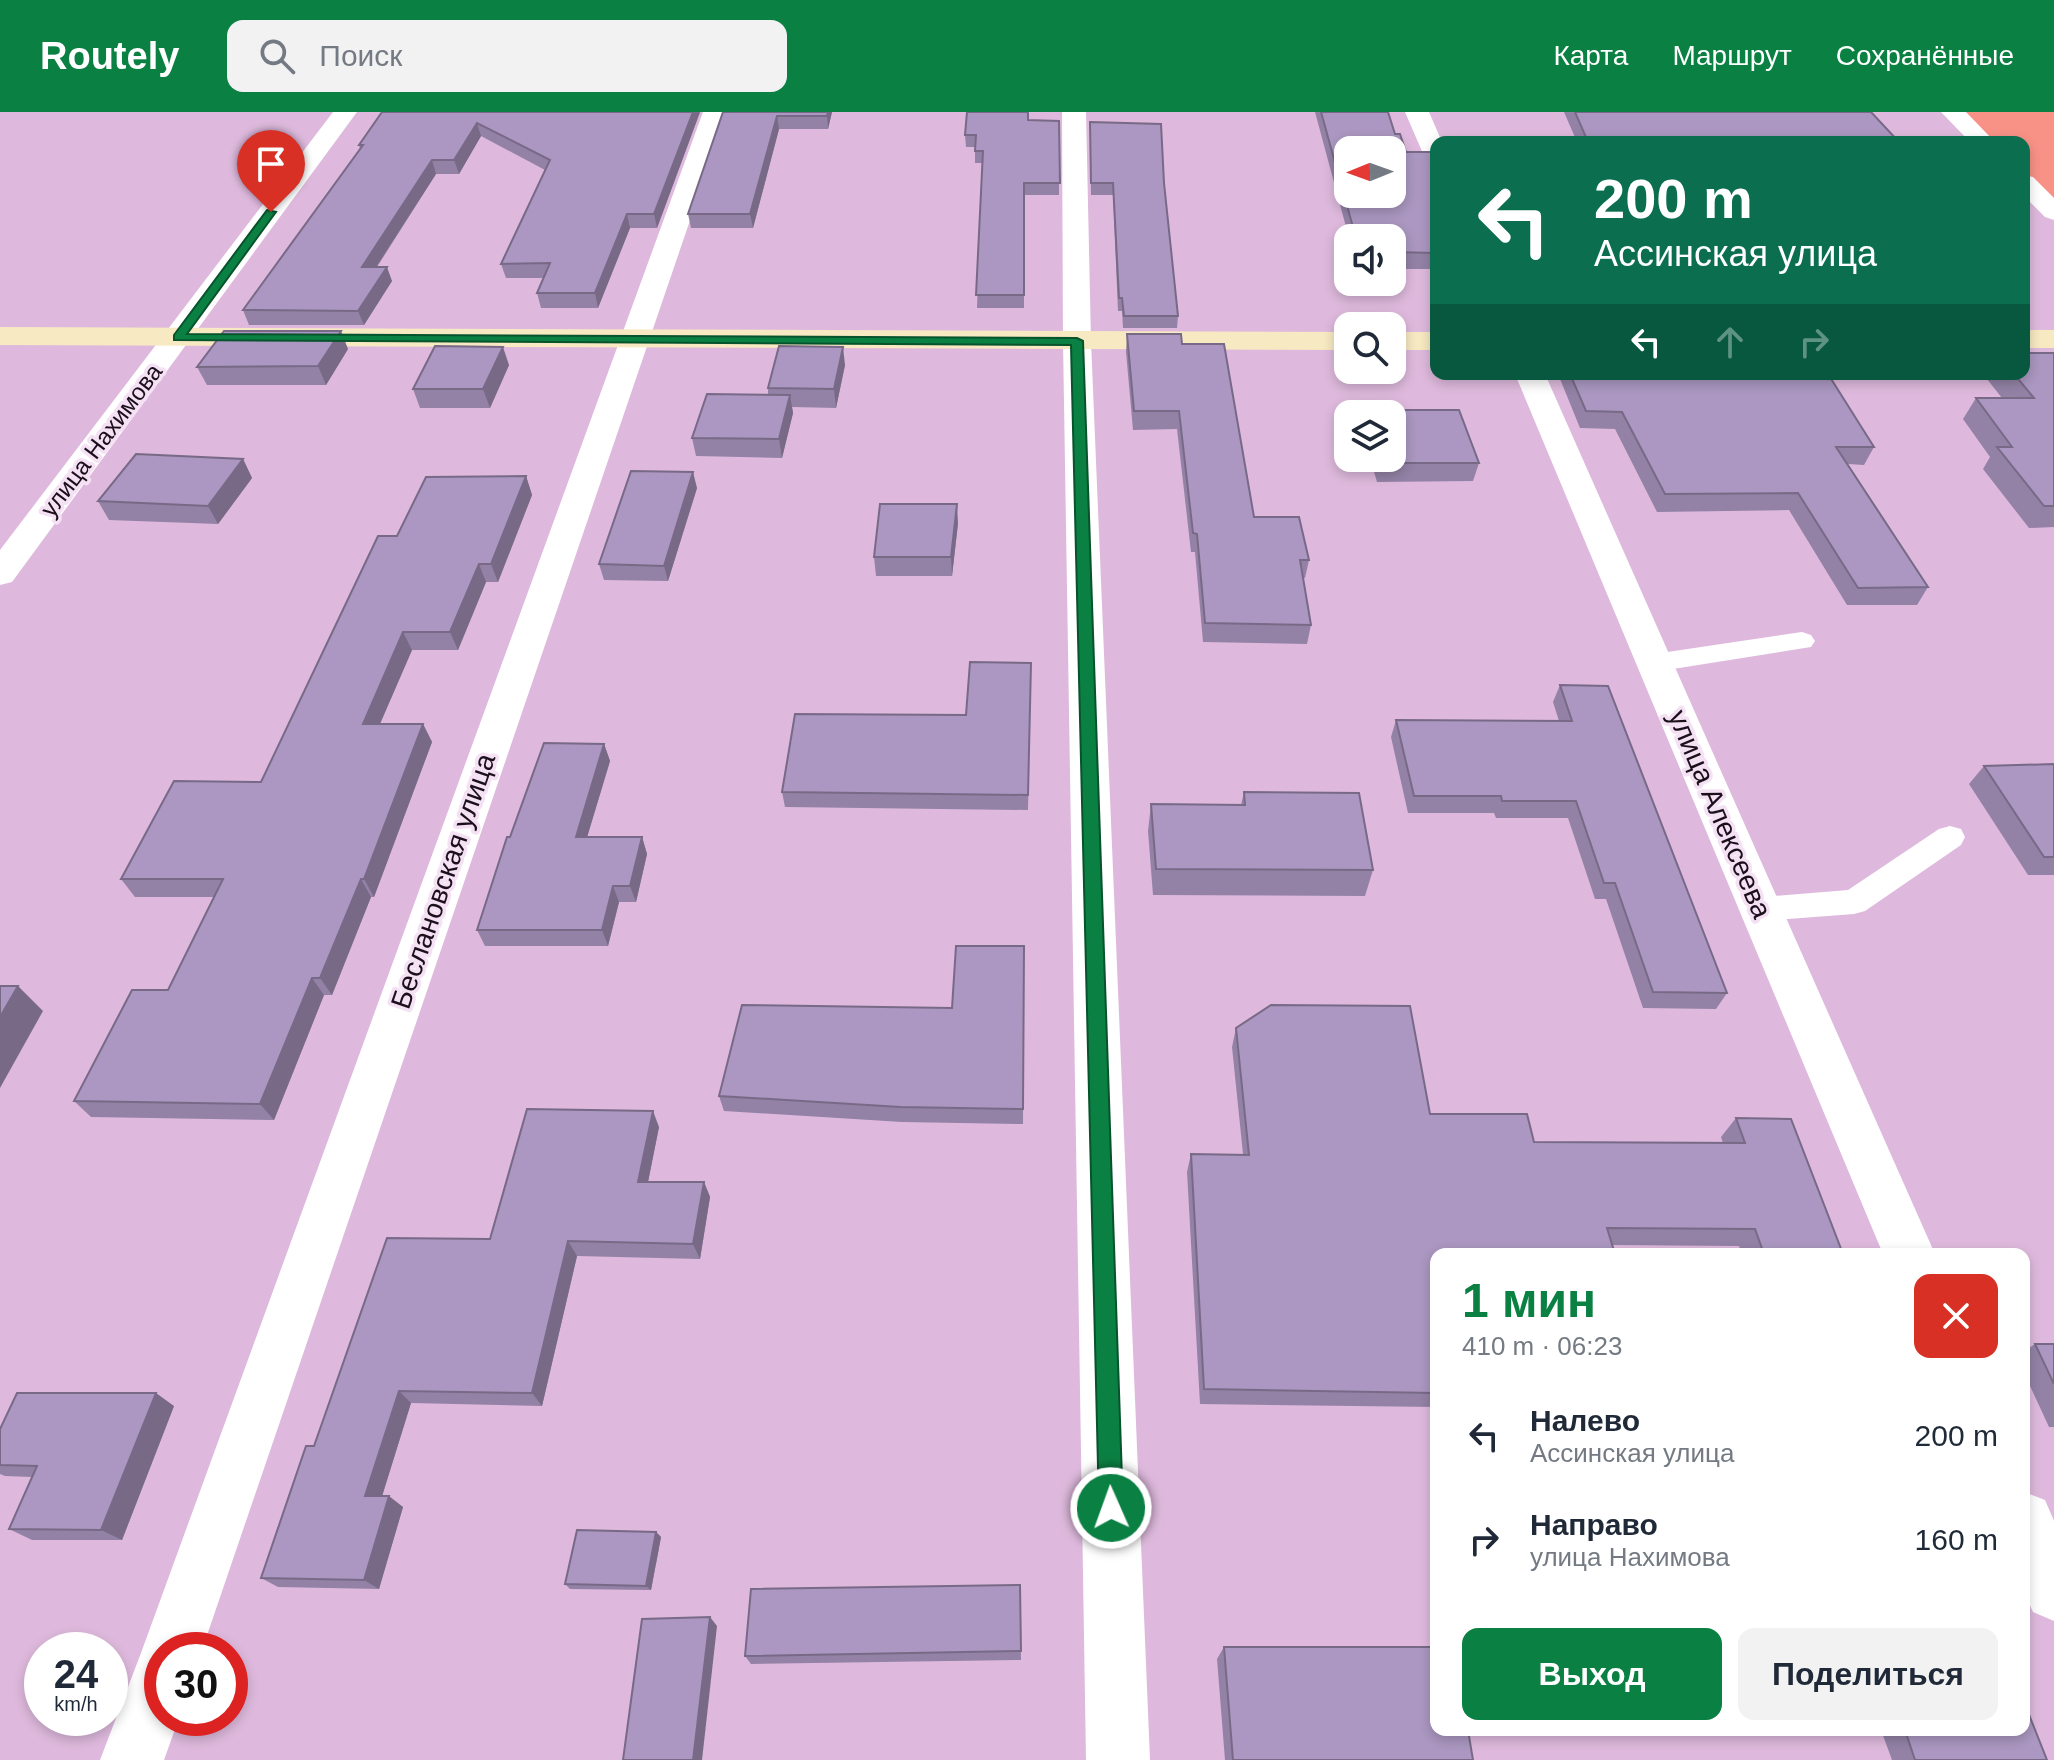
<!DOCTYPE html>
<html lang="ru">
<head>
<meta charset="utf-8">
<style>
  :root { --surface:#fff; --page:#f2f2f3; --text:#1f2937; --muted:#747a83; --accent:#0b8043 }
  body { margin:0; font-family:Helvetica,sans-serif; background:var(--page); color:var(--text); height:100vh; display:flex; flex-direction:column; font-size:30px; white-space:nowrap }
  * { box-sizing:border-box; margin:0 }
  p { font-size:26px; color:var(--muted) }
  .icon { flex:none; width:44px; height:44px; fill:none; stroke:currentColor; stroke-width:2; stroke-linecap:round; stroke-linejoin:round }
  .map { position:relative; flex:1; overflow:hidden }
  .sheet { position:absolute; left:1430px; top:1136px; width:600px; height:488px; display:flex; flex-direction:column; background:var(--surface); border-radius:16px; box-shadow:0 4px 12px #0003 }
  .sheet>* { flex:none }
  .hud { position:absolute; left:1430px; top:24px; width:600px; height:244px; border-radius:16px; box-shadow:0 4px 12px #0003; background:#0b6e4f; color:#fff; overflow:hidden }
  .needle { width:52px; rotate:269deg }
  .tools { position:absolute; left:1334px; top:24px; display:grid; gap:16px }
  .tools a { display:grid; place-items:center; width:72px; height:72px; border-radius:16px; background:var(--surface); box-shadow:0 4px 12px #0003; font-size:40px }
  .speed { position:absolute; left:24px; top:1520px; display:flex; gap:16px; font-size:40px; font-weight:700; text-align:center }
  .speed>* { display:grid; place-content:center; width:104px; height:104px; border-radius:50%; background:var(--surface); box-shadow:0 4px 12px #0003; line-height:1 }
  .speed small { font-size:20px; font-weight:400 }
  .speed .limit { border:12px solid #d22; background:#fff; color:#111 }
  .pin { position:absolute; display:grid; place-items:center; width:68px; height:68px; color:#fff; margin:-82px -34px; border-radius:50% 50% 50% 0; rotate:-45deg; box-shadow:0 0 8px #0007 }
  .pin .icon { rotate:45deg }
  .me { position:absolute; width:88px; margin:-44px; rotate:358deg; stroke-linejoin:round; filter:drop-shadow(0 0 6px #0008) }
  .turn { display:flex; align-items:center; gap:28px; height:168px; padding:0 32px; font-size:36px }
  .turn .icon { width:104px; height:104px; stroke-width:2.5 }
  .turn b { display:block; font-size:56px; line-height:68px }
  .lanes { display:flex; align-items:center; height:76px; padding:0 32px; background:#0003; justify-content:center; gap:40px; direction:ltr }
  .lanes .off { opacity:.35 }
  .round { display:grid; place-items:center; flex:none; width:84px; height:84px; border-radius:16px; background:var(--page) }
  .head { display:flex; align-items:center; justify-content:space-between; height:136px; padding:0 32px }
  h1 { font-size:48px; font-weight:700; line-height:60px; color:var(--accent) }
  .button { display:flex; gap:16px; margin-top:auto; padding:16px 32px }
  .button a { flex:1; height:92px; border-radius:16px; background:var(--accent); color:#fff; font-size:32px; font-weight:700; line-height:92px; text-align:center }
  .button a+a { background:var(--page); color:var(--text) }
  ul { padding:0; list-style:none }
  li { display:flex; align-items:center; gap:24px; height:104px; padding:0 32px }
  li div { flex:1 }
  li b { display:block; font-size:30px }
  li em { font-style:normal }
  header { display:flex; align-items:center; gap:48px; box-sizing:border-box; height:112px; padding:0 40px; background:var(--accent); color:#fff }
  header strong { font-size:38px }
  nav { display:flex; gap:44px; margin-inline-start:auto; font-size:28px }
  .search { width:560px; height:72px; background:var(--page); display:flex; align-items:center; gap:20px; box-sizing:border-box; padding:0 28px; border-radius:16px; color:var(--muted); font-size:30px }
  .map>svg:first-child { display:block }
</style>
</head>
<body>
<header>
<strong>Routely</strong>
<div class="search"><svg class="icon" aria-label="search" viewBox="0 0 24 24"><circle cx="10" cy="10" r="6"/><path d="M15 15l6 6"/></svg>Поиск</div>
<nav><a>Карта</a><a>Маршрут</a><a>Сохранённые</a></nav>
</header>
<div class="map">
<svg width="2054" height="1648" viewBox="0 0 2054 1648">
  <rect width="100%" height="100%" fill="#deb9dd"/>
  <!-- green -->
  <polygon fill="#f89287" points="1964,0 2054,0 2054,89 2024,60 2024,30 1994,30"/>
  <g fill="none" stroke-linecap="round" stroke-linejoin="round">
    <!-- lane -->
    <g fill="#fff" fill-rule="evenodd">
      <polygon points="1802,520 1811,523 1815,529 1811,535 1654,560 1644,557 1641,551 1644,545 1654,542"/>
      <polygon points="1950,714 1961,717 1965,725 1961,733 1865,799 1854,802 1761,809 1750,806 1745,797 1750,788 1761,785 1848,778 1939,717"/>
    </g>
    <!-- street -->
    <g fill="#fff" fill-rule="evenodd">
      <polygon points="333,0 357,0 12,470 0,473 0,438"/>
      <polygon points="703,0 727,0 202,1538 162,1538 162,1606 179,1606 164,1648 100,1648 141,1541"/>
      <polygon points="1062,0 1086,0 1091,229 1150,1648 1086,1648 1063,229"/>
      <polygon points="1405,0 1429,0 1442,30 1436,30 1436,51 1427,49 1424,44"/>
      <polygon points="1941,0 1966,0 1995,30 1970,30"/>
      <polygon points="2024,63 2033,65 2054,86 2054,108 2045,105 2024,84"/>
      <polygon points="1515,262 1545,262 1935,1142 1883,1142"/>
      <polygon points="2024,1380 2045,1388 2054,1409 2054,1509 2033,1500 2024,1480"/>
    </g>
    <!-- secondary -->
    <g fill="#f7e9c2" fill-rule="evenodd">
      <polygon points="0,215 1348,220 1348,238 0,233"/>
      <rect x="2024" y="218" width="30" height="18"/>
      <rect x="1392" y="220" width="44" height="18"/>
    </g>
  </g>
  <!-- wall -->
  <g fill="#9382a6">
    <polygon points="382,0 700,0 657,116 630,116 598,196 541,196 537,181 544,166 506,166 501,152 545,58 481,24 459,62 436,62 377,155 392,169 364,213 249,213 243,198 360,37 359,33"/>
    <polygon points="723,0 832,0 828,17 779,17 753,116 691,116 688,102"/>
    <polygon points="1315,0 1388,0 1395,22 1406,40 1436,40 1436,157 1392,157 1392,126 1349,126"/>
    <polygon points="1564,0 1871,0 1899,30 1577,30"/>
    <polygon points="1028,8 1059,9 1059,83 1024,83 1024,196 977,196 982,51 975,51 975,35 966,35 965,23"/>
    <polygon points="1090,10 1164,71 1178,204 1177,216 1123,216 1122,199 1118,199 1113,83 1091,83"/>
    <polygon points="1127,222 1182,232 1254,405 1309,448 1305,466 1303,466 1311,513 1307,532 1203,530 1195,440 1191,440 1177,317 1133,318 1126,240"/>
    <polygon points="348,237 326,273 207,273 197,255"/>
    <polygon points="2054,241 2054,415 2029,416 1983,357 1990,345 1963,307 1976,286 2002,286 1983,262 2014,262"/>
    <polygon points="509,253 490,296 420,296 413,277"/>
    <polygon points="845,253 836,296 792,295 793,301 782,346 696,344 692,326 768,283 768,276"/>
    <polygon points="1558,262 1828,262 1874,335 1864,353 1848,352 1928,475 1917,493 1847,493 1789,398 1657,400 1615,317 1580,316"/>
    <polygon points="1366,298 1459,298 1479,351 1473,369 1377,370 1370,346 1392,346 1392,302 1365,302"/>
    <polygon points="243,347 252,366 218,412 109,408 98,389"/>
    <polygon points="526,364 532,383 498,470 486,470 458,538 412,538 380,612 423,612 432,630 374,785 371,785 332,883 324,883 274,1008 91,1005 74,989 168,878 214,785 135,785 121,767 261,670 397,424"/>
    <polygon points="697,376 668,469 604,468 599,452"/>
    <polygon points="958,411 952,464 876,464 874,445"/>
    <polygon points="1031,551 1028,698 785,695 782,680 966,603"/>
    <polygon points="1560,573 1727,881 1716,897 1643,896 1606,787 1595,787 1568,706 1496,706 1494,701 1408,701 1391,625 1396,608 1559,609 1553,590"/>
    <polygon points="604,632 610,649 587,725 642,725 647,742 636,790 619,790 608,834 485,834 477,818 510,725"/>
    <polygon points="2054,652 2054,763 2028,763 1969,672 1984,654"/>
    <polygon points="1244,680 1373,758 1365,784 1153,783 1148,719 1151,692 1241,693"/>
    <polygon points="1024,834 1023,1012 902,1010 724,999 719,984 952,896"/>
    <polygon points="1236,916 1430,1002 1534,1030 1723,1031 1721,1025 1736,1006 1843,1142 1742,1142 1739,1134 1612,1133 1436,1142 1436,1295 1200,1292 1187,1060 1191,1042 1243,1042 1232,935"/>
    <polygon points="659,1015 648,1070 704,1070 710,1085 700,1147 577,1144 542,1294 411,1291 382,1384 403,1395 379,1477 278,1475 261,1466 314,1334 490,1127"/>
    <polygon points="2035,1232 2054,1232 2054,1315 2049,1315 2024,1261 2024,1239"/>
    <polygon points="174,1294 122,1428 32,1428 9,1417 32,1365 5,1364 0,1362 0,1317"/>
    <polygon points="656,1420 661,1425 651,1478 570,1477 565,1472"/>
    <polygon points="1020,1473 1021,1548 751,1552 745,1544"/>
    <polygon points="1224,1535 1473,1648 1225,1648 1217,1547"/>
    <polygon points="1881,1618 2024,1618 2047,1648 1892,1648"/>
  </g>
  <!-- shaded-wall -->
  <g fill="#786a87">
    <polygon points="693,0 700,0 657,116 654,102"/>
    <polygon points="828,0 832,0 828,17 827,4"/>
    <polygon points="777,4 779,17 753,116 750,102"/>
    <polygon points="477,11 481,24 459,62 454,48"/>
    <polygon points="432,48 436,62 367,169 362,155"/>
    <polygon points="627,102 630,116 598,196 595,181"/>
    <polygon points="387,155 392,169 364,213 358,199"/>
    <polygon points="341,219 348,237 326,273 318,254"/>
    <polygon points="503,235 509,253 490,296 483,277"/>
    <polygon points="843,235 845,253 836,296 834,277"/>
    <polygon points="790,283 793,301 782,346 779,327"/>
    <polygon points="243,347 252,366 218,412 208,394"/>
    <polygon points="693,360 697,376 668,469 664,454"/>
    <polygon points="526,364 532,383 498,470 491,452"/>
    <polygon points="957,392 958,411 952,464 951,445"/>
    <polygon points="479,452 486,470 458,538 450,520"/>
    <polygon points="403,520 412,538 372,630 363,612"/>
    <polygon points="423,612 432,630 374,785 364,767"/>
    <polygon points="604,632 610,649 582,742 576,725"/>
    <polygon points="642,725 647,742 636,790 630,774"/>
    <polygon points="361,767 371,785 332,883 320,866"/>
    <polygon points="613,774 619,790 608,834 602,818"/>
    <polygon points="312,866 324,883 274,1008 260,992"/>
    <polygon points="18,874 43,899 0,976 0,905"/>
    <polygon points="653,999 659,1015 645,1085 638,1070"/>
    <polygon points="704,1070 710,1085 700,1147 693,1132"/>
    <polygon points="568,1129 577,1144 542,1294 532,1281"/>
    <polygon points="399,1279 411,1291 379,1394 365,1384"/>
    <polygon points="156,1281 174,1294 122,1428 101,1418"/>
    <polygon points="389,1384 403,1395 379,1477 364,1468"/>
    <polygon points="656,1420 661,1425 651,1478 646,1474"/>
    <polygon points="710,1505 717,1514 702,1648 693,1648"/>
  </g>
  <!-- building -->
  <g fill="#ab97c1" stroke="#786a87" stroke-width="2" fill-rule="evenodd">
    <polygon points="382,0 693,0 654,102 627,102 595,181 537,181 550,151 501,152 550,48 477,11 454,48 432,48 362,155 387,155 358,199 243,198 363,33 359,33"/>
    <polygon points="723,0 828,0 827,4 777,4 750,102 688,102"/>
    <polygon points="967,0 1028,0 1028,8 1059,9 1060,71 1024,71 1024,183 976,183 983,39 975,39 976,23 965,23"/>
    <path d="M 1321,0 L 1388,0 L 1395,22 L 1400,22 L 1406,40 L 1436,40 L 1436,141 L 1392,140 L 1392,126 L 1356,126 ZM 1348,38 L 1392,38 L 1392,82 L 1348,82 Z"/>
    <polygon points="1575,0 1871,0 1899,30 1588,30"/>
    <polygon points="1090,10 1161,12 1164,71 1178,204 1124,204 1122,186 1119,186 1113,71 1091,71"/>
    <polygon points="224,219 341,219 318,254 197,255"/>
    <polygon points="1127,222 1181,222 1182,232 1224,232 1254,405 1299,405 1309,448 1300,448 1311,513 1205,511 1197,422 1193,421 1179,299 1134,299"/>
    <polygon points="435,234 503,235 483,277 413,277"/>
    <polygon points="779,234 843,235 834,277 768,276"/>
    <polygon points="2024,241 2054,241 2054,394 2044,394 1997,335 2012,335 1976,286 2034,286 2014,262 2024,262"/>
    <polygon points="1570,262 1828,262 1874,335 1836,335 1928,475 1858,476 1798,381 1665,382 1622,300 1586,299"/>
    <polygon points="707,282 790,283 779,327 692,326"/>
    <polygon points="1366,298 1459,298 1479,351 1381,351 1380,346 1392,346 1392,302 1367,302"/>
    <polygon points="136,342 243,347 208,394 98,389"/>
    <polygon points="631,359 693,360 664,454 599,452"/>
    <polygon points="526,364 491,452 479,452 450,520 403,520 363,612 423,612 364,767 361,767 320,866 312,866 260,992 74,989 132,878 168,878 223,767 121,767 174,669 261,670 378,424 397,424 426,365"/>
    <polygon points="880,392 957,392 951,445 874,445"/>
    <polygon points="970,550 1031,551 1028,683 782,680 795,602 966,603"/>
    <polygon points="1560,573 1608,574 1727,881 1653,880 1615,771 1604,771 1576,689 1502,689 1501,684 1414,684 1396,608 1572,609"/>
    <polygon points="544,631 604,632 576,725 642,725 630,774 613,774 602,818 477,818 507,725 510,725"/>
    <polygon points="2054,652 2054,745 2044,745 1984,654"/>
    <polygon points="1244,680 1359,681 1373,758 1156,757 1151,692 1245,693"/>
    <polygon points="956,834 1024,834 1023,997 900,995 719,984 742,893 952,896"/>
    <polygon points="0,874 18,874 0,905"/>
    <polygon points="1271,893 1410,894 1430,1002 1527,1002 1534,1030 1745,1031 1736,1006 1791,1007 1843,1142 1764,1142 1755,1117 1607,1116 1615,1142 1436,1142 1436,1281 1204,1277 1191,1042 1249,1043 1236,916"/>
    <polygon points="527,997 653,999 638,1070 704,1070 693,1132 568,1129 532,1281 399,1279 365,1384 389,1384 364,1468 261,1466 306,1334 314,1334 387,1126 490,1127"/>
    <polygon points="2035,1232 2054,1232 2054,1272"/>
    <polygon points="17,1281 156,1281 101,1418 9,1417 37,1354 0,1353 0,1317"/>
    <polygon points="577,1418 656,1420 646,1474 565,1472"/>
    <polygon points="1020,1473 1021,1539 745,1544 751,1477"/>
    <polygon points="710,1505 693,1648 623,1648 642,1507"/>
    <polygon points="1224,1535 1436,1535 1436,1618 1468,1618 1473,1648 1233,1648"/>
    <polygon points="2024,1595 2026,1595 2047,1648 1915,1648 1905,1618 2024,1618"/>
  </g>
  <!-- route -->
  <polygon fill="#0b8043" stroke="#07532c" stroke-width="2" points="267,98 276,100 187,222 1077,226 1083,229 1123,1396 1119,1404 1111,1408 1102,1404 1099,1396 1071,233 174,228 174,223"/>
  <g text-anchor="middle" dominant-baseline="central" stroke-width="7" stroke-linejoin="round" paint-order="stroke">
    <!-- far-street labels -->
    <g font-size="24" fill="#1b0f1b" stroke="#f4e1f3">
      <text transform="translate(101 328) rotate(-53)">улица Нахимова</text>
    </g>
    <!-- street labels -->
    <g font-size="28" fill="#1b0f1b" stroke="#f4e1f3">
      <text transform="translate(1720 702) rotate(67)">улица Алексеева</text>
      <text transform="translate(443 769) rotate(-71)">Беслановская улица</text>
    </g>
  </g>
</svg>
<div class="tools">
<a><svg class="needle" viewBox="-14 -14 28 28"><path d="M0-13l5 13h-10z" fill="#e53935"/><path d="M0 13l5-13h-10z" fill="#747a83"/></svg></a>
<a><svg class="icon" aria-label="sound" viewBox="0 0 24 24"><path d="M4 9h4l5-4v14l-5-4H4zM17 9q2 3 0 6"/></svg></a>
<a><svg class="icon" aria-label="search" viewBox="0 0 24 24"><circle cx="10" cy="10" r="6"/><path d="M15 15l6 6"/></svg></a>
<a><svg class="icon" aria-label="layers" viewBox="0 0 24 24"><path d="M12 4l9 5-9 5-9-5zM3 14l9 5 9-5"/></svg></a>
</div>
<div class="speed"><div>24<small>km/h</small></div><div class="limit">30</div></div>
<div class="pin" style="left:271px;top:100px;background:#d93025"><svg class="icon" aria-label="arrive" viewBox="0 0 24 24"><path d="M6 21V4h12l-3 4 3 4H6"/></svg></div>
<svg class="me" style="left:1111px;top:1396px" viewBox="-20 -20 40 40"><circle r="17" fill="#0b8043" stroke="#fff" stroke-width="3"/><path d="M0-11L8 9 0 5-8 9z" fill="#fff"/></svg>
<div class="hud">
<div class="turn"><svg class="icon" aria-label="left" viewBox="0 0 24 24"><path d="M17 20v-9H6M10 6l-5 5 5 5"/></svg><div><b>200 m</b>Ассинская улица</div></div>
<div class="lanes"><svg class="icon" aria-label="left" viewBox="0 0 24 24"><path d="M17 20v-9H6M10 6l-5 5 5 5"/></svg><svg class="icon off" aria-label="ahead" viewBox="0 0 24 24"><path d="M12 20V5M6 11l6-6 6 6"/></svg><svg class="icon off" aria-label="right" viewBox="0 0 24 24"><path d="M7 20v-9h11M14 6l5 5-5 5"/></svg></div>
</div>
<section class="sheet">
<div class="head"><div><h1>1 мин</h1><p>410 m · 06:23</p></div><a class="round" style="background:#d93025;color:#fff"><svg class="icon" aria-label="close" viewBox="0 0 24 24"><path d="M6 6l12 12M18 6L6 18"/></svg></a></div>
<ul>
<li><svg class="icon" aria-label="left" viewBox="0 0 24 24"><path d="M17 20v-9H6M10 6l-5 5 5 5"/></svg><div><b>Налево</b><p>Ассинская улица</p></div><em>200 m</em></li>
<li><svg class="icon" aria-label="right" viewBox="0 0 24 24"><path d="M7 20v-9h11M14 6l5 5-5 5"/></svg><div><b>Направо</b><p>улица Нахимова</p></div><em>160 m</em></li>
</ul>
<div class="button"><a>Выход</a><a>Поделиться</a></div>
</section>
</div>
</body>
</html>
